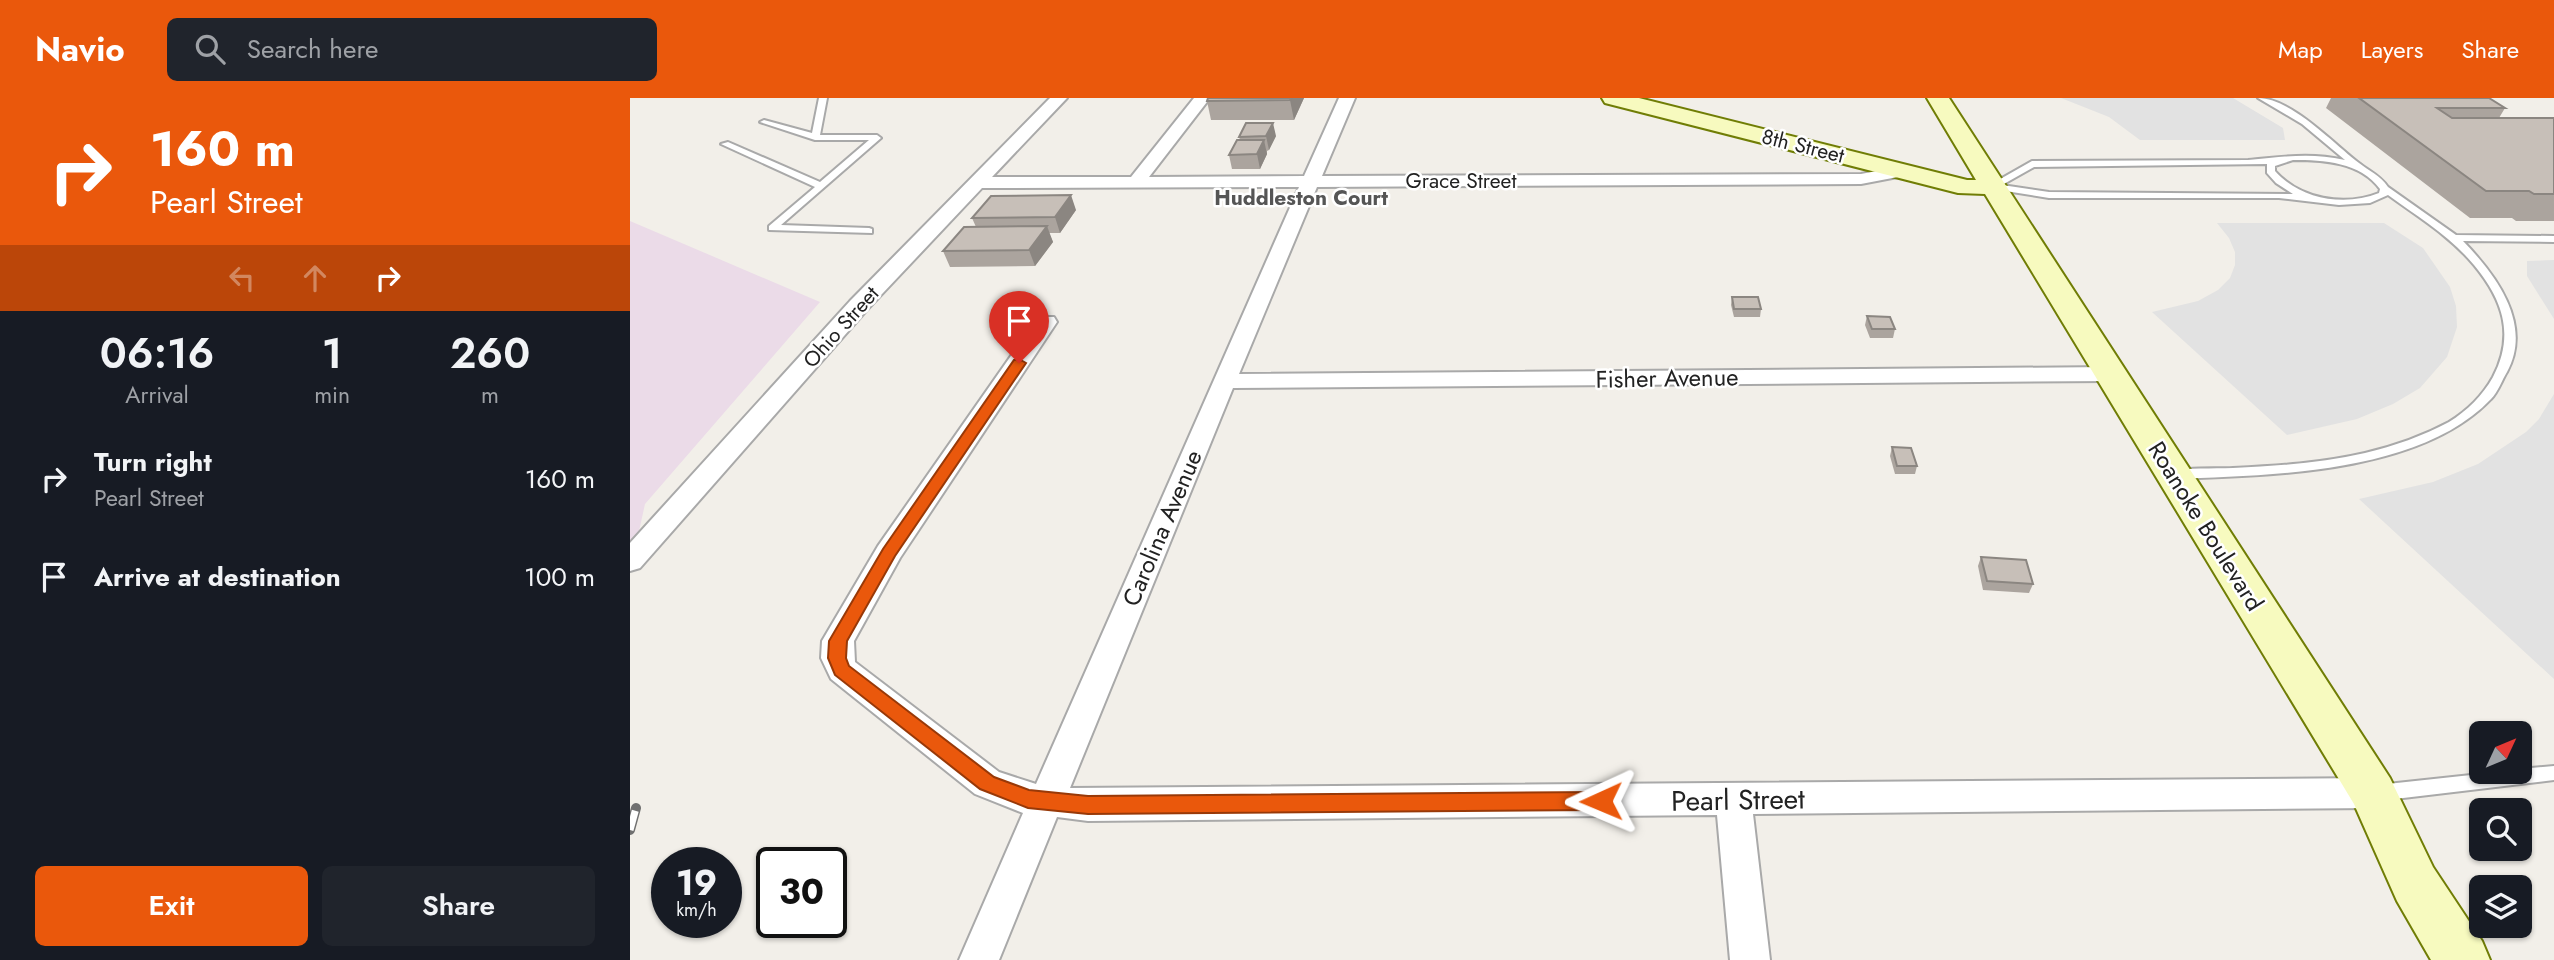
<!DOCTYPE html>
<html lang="en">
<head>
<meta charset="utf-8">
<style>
  :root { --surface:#171b24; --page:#20242c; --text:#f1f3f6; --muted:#9ea1a6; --accent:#ea580c }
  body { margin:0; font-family:Jost,sans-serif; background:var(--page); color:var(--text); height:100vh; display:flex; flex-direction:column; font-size:26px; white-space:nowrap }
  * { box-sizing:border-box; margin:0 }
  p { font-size:23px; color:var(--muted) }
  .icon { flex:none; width:38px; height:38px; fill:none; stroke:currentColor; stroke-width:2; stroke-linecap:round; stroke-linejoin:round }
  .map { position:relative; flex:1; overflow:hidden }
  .panel { display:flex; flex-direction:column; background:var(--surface); width:630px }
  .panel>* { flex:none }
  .hud { background:#ea580c; color:#fff; overflow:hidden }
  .needle { width:46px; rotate:46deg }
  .buttons { position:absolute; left:1839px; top:623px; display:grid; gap:14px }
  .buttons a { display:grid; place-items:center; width:63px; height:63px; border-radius:10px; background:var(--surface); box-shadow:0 2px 5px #0004; font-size:35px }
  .speed { position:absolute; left:21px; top:749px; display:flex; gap:14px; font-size:35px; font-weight:700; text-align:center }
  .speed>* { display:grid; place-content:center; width:91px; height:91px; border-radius:50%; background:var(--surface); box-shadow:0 2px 5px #0004; line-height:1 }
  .speed small { font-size:18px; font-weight:400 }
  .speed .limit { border:4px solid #111; border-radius:10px; background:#fff; color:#111 }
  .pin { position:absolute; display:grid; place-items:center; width:60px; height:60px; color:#fff; margin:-72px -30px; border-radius:50% 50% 50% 0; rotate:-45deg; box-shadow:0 0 7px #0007 }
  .pin .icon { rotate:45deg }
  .me { position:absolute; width:77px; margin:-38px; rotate:269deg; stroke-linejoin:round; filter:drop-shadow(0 0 5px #0008) }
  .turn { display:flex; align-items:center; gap:24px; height:147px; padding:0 35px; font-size:32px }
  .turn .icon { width:91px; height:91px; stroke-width:2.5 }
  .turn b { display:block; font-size:49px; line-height:60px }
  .lanes { display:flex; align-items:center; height:66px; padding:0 35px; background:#0003; justify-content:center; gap:35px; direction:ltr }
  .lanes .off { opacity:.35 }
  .eta { display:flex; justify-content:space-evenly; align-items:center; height:119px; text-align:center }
  .eta b { font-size:42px; font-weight:600; line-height:49px }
  .primary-button { display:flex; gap:14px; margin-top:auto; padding:14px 35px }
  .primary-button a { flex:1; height:80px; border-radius:10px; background:var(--accent); color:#fff; font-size:28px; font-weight:600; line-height:80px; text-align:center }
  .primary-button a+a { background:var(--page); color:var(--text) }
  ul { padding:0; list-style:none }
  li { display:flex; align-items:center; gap:21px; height:98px; padding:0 35px }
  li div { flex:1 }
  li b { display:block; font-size:26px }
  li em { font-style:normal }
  header { display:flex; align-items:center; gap:42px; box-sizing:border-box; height:98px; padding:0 35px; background:var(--accent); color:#fff }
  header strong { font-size:33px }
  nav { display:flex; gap:38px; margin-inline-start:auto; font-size:24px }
  .search { width:490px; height:63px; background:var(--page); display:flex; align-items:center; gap:18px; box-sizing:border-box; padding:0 24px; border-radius:10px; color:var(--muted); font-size:26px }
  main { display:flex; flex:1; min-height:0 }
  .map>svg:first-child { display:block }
</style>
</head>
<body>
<header>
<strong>Navio</strong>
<div class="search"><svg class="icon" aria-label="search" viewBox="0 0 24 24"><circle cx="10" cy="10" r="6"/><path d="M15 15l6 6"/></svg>Search here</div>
<nav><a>Map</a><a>Layers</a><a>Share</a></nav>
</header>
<main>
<section class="panel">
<div class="hud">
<div class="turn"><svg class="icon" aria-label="right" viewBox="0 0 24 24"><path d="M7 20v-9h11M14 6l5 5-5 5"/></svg><div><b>160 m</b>Pearl Street</div></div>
<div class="lanes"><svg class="icon off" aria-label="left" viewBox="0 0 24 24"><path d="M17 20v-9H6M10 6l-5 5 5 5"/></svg><svg class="icon off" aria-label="ahead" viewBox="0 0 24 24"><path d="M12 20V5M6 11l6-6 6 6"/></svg><svg class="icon" aria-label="right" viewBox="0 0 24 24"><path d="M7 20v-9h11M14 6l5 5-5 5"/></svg></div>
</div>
<div class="eta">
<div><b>06:16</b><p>Arrival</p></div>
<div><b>1</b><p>min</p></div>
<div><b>260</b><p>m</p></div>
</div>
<ul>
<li><svg class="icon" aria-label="right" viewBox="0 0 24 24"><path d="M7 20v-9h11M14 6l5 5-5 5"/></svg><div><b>Turn right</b><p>Pearl Street</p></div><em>160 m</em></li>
<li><svg class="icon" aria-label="arrive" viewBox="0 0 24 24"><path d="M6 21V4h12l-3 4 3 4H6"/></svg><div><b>Arrive at destination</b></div><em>100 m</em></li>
</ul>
<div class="primary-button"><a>Exit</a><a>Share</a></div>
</section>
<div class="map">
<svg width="1924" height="862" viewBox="0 0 1924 862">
  <rect width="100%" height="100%" fill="#f2efe9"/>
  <!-- industrial -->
  <polygon fill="#ebdbe8" points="0,123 190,204 15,406 0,474"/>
  <!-- parking -->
  <g fill="#e2e2e2">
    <polygon points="1431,0 1603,0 1653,30 1655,42 1510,42 1479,19"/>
    <polygon points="1587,125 1754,125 1793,150 1820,189 1826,208 1827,229 1817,259 1790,290 1763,306 1727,321 1657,337 1522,214 1568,203 1588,192 1600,180 1605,167 1605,154 1599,140"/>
    <polygon points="1924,162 1924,221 1897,178 1897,163"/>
    <polygon points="1924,296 1924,581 1729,401 1803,384 1848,366 1896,334 1909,321"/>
  </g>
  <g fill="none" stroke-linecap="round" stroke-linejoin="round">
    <defs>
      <g id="lane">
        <polygon points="189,0 197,0 190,37 247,37 251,40 151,127 239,130 242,131 242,135 139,132 139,128 185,89 91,46 98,44 190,84 239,42 185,42 130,24 134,22 182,35"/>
        <path d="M 1628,0 C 1661,0 1704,46 1729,65 C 1739,73 1750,77 1758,89 L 1826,137 L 1924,138 L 1924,144 L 1833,143 C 1866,177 1903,226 1877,274 C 1872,282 1868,294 1861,301 C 1790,376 1641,377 1544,381 L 1539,380 L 1537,377 L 1539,374 C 1559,369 1582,371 1603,370 C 1647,368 1692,365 1735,355 C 1764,348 1793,338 1819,324 C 1837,313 1853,297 1863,279 C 1885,237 1873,202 1844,167 C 1820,138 1788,119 1758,97 L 1740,105 L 1709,107 L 1649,100 L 1419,100 L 1363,91 L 1358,88 L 1402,63 L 1618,62 C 1654,59 1679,54 1715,62 L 1672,26 ZM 1663,62 C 1694,62 1730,64 1750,91 L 1749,95 C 1714,109 1670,101 1645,73 L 1645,68 ZM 1637,66 L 1637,75 L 1646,85 L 1663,96 L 1419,94 L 1372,87 L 1404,69 Z"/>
        <polygon points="1924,668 1924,682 1748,703 1742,700 1739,695 1742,690 1748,687 1869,674 1890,674 1890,671"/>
      </g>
      <polygon id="street" points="420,0 437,0 362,79 501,79 564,0 580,0 519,79 674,78 709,0 725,0 692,78 1231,76 1272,68 1281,73 1278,77 1231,86 687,89 609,276 1480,269 1488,271 1492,276 1488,281 1480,283 603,290 440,690 1743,680 1756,684 1761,695 1756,706 1743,710 1123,716 1140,862 1100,862 1087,717 458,723 427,719 369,862 329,862 393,715 345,696 201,581 191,560 192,543 248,448 408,219 424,219 427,224 270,460 224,543 225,564 369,674 406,686 669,89 352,90 236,213 10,470 0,473 0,445 220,203"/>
      <polygon id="secondary" points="972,0 1009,0 1337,82 1346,82 1297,0 1319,0 1760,680 1803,769 1852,843 1860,862 1801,862 1767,803 1724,706 1355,96 1328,95 975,5"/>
    </defs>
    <!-- lane casing -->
    <use href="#lane" stroke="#a9a9a9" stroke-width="4"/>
    <!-- street casing -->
    <use href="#street" stroke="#a9a9a9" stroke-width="4"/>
    <!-- secondary casing -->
    <use href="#secondary" stroke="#707d05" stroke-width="4"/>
    <!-- lane -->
    <use href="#lane" fill="#fff" fill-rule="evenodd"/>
    <!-- street -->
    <use href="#street" fill="#fff" fill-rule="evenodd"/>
    <!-- secondary -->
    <use href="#secondary" fill="#f7fabf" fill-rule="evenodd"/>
    <defs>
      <polyline id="rail" points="0,732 6,710"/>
    </defs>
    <!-- rail casing -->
    <use href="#rail" stroke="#707070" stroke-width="10"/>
    <!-- rail -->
    <use href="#rail" stroke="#fff" stroke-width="7" stroke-dasharray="20" stroke-linecap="butt"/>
  </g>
  <!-- wall -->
  <g fill="#aba49e">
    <polygon points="674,0 664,22 581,22 577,3"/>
    <polygon points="1701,0 1859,0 1875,10 1869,20 1924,20 1924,123 1886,123 1882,120 1840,120 1696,10"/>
    <polygon points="646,38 639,52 637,53 637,56 630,71 602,71 599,57 610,42 609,39"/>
    <polygon points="446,112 430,135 419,135 423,144 405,168 320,169 313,153 346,129 342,120"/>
    <polygon points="1102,199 1131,211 1130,219 1104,219 1101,207"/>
    <polygon points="1237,218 1265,231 1263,240 1240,240 1235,227"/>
    <polygon points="1262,349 1287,368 1285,376 1265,376 1260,358"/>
    <polygon points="1351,459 1403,486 1399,495 1353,492 1348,468"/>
  </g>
  <!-- shaded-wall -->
  <g fill="#8b8681">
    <polygon points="661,0 674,0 664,22 660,2"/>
    <polygon points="643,25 646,38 639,52 636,38"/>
    <polygon points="634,42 637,56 630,71 627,56"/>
    <polygon points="441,97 446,112 430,135 425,119"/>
    <polygon points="417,128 423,144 405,168 399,152"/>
  </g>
  <!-- building -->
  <g fill="#c7bfb8" stroke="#8b8681" stroke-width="2">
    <polygon points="578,0 661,0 660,2 577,3"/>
    <polygon points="1729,0 1859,0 1875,10 1807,10 1822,20 1924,20 1924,96 1904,96 1899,93 1856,93"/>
    <polygon points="616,25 643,25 636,38 609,39"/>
    <polygon points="607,42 634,42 627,56 599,57"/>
    <polygon points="441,97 425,119 342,120 361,98"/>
    <polygon points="417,128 399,152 313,153 334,129"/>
    <polygon points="1102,199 1128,199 1131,211 1104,211"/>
    <polygon points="1237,218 1260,219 1265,231 1242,231"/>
    <polygon points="1262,349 1281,350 1287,368 1267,368"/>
    <polygon points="1351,459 1396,462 1403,486 1357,483"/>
  </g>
  <!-- route -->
  <polygon fill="#ea580c" stroke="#983908" stroke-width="2" points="389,261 396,265 265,458 217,543 216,560 219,568 364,679 399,692 458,698 971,694 978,697 981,703 978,709 971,712 458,716 398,710 350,691 205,577 198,560 199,543 253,451 384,262"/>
  <g text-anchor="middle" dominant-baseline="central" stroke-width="5" stroke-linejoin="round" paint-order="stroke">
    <!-- far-street labels -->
    <g font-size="21" fill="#222" stroke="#fff">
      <text transform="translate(1173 48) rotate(14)">8th Street</text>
      <text x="831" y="83">Grace Street</text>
      <text transform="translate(211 229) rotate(-48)">Ohio Street</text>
    </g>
    <!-- far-neighbourhood labels -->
    <g font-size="21" font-weight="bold" fill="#555" stroke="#fff">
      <text x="671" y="100">Huddleston Court</text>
    </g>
    <!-- street labels -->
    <g font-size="24" fill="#222" stroke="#fff">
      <text transform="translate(1037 280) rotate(-1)">Fisher Avenue</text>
      <text transform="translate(1576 428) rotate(58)">Roanoke Boulevard</text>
      <text transform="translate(532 430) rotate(-67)">Carolina Avenue</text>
    </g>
    <!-- near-street labels -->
    <g font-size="28" fill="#222" stroke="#fff">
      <text transform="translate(1108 702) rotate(-1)">Pearl Street</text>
    </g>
  </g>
</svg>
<div class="buttons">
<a><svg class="needle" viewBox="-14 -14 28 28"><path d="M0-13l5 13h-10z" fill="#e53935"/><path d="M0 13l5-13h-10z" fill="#9ea1a6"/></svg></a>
<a><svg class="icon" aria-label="search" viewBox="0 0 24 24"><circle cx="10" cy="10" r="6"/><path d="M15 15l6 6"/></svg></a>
<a><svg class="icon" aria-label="layers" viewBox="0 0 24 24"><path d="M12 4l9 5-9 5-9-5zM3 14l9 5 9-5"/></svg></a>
</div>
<div class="speed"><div>19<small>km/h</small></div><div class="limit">30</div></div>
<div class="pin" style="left:389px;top:265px;background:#d93025"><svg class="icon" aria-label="arrive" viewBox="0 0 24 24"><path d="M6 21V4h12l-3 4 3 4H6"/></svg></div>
<svg class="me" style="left:971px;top:703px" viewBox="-20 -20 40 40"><path d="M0-17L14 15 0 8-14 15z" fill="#ea580c" stroke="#fff" stroke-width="4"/></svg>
</div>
</main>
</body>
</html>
